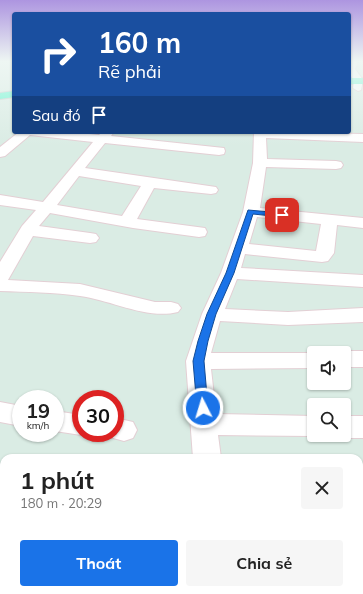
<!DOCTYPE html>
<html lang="vi">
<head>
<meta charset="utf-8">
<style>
  :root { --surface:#fff; --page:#f6f6f6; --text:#222; --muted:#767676; --accent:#1a73e8 }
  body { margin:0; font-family:Mulish,sans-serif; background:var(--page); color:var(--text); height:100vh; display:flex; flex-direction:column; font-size:15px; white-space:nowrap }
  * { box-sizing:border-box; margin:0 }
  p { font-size:13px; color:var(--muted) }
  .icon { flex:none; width:22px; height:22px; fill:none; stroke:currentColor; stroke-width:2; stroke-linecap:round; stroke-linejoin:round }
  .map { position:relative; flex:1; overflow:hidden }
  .sheet { position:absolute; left:0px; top:454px; width:363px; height:140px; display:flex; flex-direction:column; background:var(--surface); border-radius:12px 12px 0 0; box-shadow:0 1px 3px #0004 }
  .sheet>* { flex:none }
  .hud { position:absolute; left:12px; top:12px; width:339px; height:122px; border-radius:4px; box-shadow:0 1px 3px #0004; background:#1a4fa0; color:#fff; overflow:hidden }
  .tools { position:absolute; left:307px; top:346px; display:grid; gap:8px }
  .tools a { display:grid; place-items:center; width:44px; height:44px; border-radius:4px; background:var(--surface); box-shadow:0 1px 3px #0004; font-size:20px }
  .speed { position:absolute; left:12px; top:390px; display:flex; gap:8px; font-size:20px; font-weight:700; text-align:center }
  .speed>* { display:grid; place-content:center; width:52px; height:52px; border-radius:50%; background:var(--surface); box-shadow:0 1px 3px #0004; line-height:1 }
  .speed small { font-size:10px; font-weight:400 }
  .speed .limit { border:6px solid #d22; background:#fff; color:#111 }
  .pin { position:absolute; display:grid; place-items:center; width:34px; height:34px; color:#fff; margin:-17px; border-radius:8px; box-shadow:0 2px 6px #0006 }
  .me { position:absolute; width:44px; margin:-22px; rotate:355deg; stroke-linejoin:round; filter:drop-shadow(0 0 3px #0008) }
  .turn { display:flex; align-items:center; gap:14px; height:84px; padding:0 20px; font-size:18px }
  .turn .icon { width:52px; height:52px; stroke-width:2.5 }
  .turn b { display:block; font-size:28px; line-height:34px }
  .then { display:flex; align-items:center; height:38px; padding:0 20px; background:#0003; gap:8px; font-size:15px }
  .round { display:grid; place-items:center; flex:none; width:42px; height:42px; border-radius:4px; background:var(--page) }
  .headline { display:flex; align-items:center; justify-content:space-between; height:68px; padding:0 20px }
  h1 { font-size:24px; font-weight:700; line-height:30px }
  .cta { display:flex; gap:8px; margin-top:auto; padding:8px 20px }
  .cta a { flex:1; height:46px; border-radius:4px; background:var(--accent); color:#fff; font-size:16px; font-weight:700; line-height:46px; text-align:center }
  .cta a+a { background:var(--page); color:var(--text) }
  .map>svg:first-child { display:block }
</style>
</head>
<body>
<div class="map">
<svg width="363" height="594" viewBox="0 0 363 594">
  <rect width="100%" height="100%" fill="#daece4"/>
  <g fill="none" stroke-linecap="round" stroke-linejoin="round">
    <defs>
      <g id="minor">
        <polygon points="350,62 358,62 355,69 363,80 361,90 358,91 353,88 354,81 349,73"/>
        <path d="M 19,132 L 69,132 L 99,135 L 102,132 L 114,132 L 111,136 L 224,148 L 225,151 L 224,154 L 219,155 L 105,143 L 85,168 L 216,187 L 218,190 L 216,193 L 211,194 L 154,188 L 137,219 L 205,228 L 207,232 L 205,236 L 199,237 L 133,228 L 50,213 L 39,226 L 90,233 L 96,234 L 99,238 L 96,242 L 90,243 L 33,236 L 8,280 L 80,284 L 155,302 L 171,302 L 178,304 L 181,308 L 178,312 C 147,320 111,300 80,296 C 54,292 26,292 0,291 L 0,262 L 22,226 L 36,210 L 0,205 L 0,195 L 43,202 L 93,142 L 30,135 L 5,156 L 0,157 L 0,147 ZM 79,176 L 141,186 L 122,216 L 57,205 Z"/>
        <path d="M 254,132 L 363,134 L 363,142 L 266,138 L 267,159 L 336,161 L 341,162 L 343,165 L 341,168 L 336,169 L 266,167 L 260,208 L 363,218 L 363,228 L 337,225 L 334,253 L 328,261 L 322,262 L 245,254 L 241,268 L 363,275 L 363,287 L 237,279 L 225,309 L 288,312 L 363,308 L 363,322 L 288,325 L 220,321 L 211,353 L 318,353 L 314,353 L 314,368 L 211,369 L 216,414 L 314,416 L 314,435 L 318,435 L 314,436 L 218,435 L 221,458 L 193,458 L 186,361 L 202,314 L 221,273 L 243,212 L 253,163 ZM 257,217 L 321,224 L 316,251 L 249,244 Z"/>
        <polygon points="344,351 363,351 363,367 344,367 344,353 337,353"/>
        <polygon points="0,402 21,406 21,426 0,422"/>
        <polygon points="55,411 81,415 81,433 88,433 81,435 55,431"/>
        <polygon points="344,416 363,416 363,438 344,438 336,435 344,435"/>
        <polygon points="115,418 133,422 137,430 133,438 124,441 106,436 104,433 115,433"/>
        <polygon points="0,506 4,507 4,537 0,536"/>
        <rect x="359" y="529" width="4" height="32"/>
        <rect x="204" y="590" width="34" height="4"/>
      </g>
      <g id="major">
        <rect x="349" y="78" width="14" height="6"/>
        <polygon points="14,91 14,97 0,99 0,93"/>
      </g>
    </defs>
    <!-- minor casing -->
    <use href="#minor" stroke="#e3cfd4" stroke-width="2"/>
    <!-- major casing -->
    <use href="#major" stroke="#ccc" stroke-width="2"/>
    <!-- minor -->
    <use href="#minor" fill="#fff" fill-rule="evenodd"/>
    <!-- major -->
    <use href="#major" fill="#54f7cb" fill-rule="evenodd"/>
  </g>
  <!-- sky -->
  <linearGradient id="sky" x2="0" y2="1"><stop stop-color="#ad95e0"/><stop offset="0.42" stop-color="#eef6f3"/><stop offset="1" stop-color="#eef6f3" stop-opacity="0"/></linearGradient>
  <rect width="363" height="146" fill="url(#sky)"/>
  <!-- route -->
  <polygon fill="#1a73e8" stroke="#114b97" points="248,210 282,213 286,215 282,217 253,214 234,273 216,314 208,341 204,361 208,408 207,411 203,413 198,411 197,408 193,361 198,341 207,314 226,273"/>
</svg>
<div class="tools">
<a><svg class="icon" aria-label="sound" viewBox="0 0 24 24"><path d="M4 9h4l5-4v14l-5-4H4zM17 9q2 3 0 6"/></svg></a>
<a><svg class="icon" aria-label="search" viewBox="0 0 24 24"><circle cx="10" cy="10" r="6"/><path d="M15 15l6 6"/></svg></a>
</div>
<div class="speed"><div>19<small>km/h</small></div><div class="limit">30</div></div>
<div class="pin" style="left:282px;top:215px;background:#d93025"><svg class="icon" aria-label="arrive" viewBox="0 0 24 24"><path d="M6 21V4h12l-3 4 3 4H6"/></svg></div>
<svg class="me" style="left:203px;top:408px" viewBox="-20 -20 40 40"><circle r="17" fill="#1a73e8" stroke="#fff" stroke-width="3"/><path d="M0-11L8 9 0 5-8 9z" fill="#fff"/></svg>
<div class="hud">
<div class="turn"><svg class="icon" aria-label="right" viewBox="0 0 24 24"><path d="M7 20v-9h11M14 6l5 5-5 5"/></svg><div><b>160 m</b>Rẽ phải</div></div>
<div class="then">Sau đó<svg class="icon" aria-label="arrive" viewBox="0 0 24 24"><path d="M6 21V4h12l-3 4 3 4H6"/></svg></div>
</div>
<section class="sheet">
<div class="headline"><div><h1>1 phút</h1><p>180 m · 20:29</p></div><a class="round"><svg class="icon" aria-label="close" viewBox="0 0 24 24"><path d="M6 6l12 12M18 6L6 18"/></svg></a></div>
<div class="cta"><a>Thoát</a><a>Chia sẻ</a></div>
</section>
</div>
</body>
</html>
